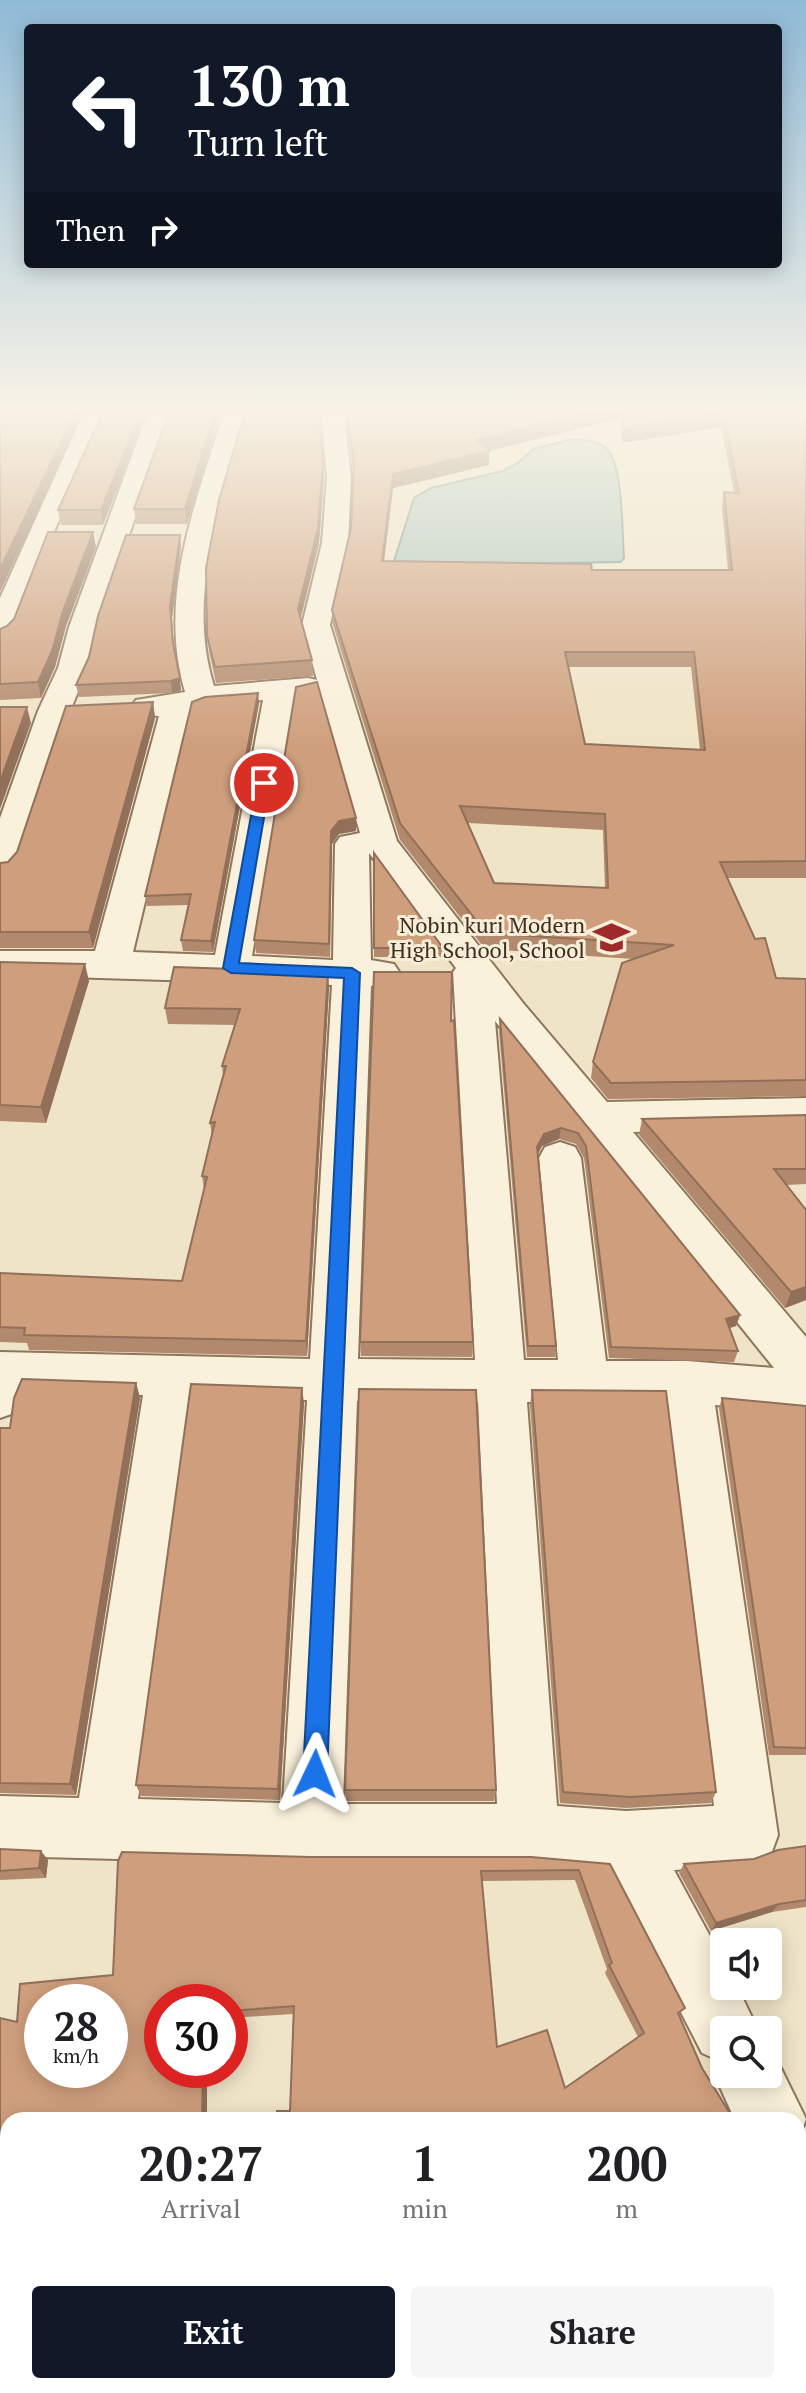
<!DOCTYPE html>
<html lang="en">
<head>
<meta charset="utf-8">
<style>
  :root { --surface:#fff; --page:#f6f6f6; --text:#202124; --muted:#757577; --accent:#111827 }
  body { margin:0; font-family:"PT Serif",serif; background:var(--page); color:var(--text); height:100vh; display:flex; flex-direction:column; font-size:30px; white-space:nowrap }
  * { box-sizing:border-box; margin:0 }
  p { font-size:26px; color:var(--muted) }
  .icon { flex:none; width:44px; height:44px; fill:none; stroke:currentColor; stroke-width:2; stroke-linecap:round; stroke-linejoin:round }
  .map { position:relative; flex:1; overflow:hidden }
  .side { position:absolute; left:0px; top:2112px; width:806px; height:282px; display:flex; flex-direction:column; background:var(--surface); border-radius:24px 24px 0 0; box-shadow:0 4px 20px #0003 }
  .side>* { flex:none }
  .top-card { position:absolute; left:24px; top:24px; width:758px; height:244px; border-radius:8px; box-shadow:0 4px 20px #0003; background:#111827; color:#fff; overflow:hidden }
  .controls { position:absolute; left:710px; top:1928px; display:grid; gap:16px }
  .controls a { display:grid; place-items:center; width:72px; height:72px; border-radius:8px; background:var(--surface); box-shadow:0 4px 20px #0003; font-size:40px }
  .speed { position:absolute; left:24px; top:1984px; display:flex; gap:16px; font-size:40px; font-weight:700; text-align:center }
  .speed>* { display:grid; place-content:center; width:104px; height:104px; border-radius:50%; background:var(--surface); box-shadow:0 4px 20px #0003; line-height:1 }
  .speed small { font-size:20px; font-weight:400 }
  .speed .limit { border:12px solid #d22; background:#fff; color:#111 }
  .pin { position:absolute; display:grid; place-items:center; width:68px; height:68px; color:#fff; margin:-34px; border:4px solid #fff; border-radius:50%; box-shadow:0 2px 8px #0007 }
  .me { position:absolute; width:88px; margin:-44px; rotate:2deg; stroke-linejoin:round; filter:drop-shadow(0 0 6px #0008) }
  .turn { display:flex; align-items:center; gap:28px; height:168px; padding:0 32px; font-size:36px }
  .turn .icon { width:104px; height:104px; stroke-width:2.5 }
  .turn b { display:block; font-size:56px; line-height:68px }
  .then { display:flex; align-items:center; height:76px; padding:0 32px; background:#0003; gap:16px; font-size:30px }
  .eta { display:flex; justify-content:space-evenly; align-items:center; height:136px; text-align:center }
  .eta b { font-size:48px; font-weight:600; line-height:56px }
  .button { display:flex; gap:16px; margin-top:auto; padding:16px 32px }
  .button a { flex:1; height:92px; border-radius:8px; background:var(--accent); color:#fff; font-size:32px; font-weight:600; line-height:92px; text-align:center }
  .button a+a { background:var(--page); color:var(--text) }
  .map>svg:first-child { display:block }
</style>
</head>
<body>
<div class="map">
<svg width="806" height="2393" viewBox="0 0 806 2393">
  <rect width="100%" height="100%" fill="#f0e4c8"/>
  <!-- water -->
  <path fill="#a9c4bc" stroke="#6f938a" stroke-width="2" d="M 573,439 C 584,440 595,440 604,446 C 624,459 622,534 624,558 L 621,562 L 405,566 L 394,561 L 414,498 L 431,488 L 503,471 L 518,463 L 533,449 Z"/>
  <g fill="none" stroke-linecap="round" stroke-linejoin="round">
    <defs>
      <g id="minor">
        <polygon points="84,412 108,412 52,536 15,633 10,639 0,642 0,598"/>
        <polygon points="148,412 172,412 97,627 88,668 70,711 18,867 12,875 0,878 0,818 38,711 58,668 69,627"/>
        <path d="M 224,412 L 248,412 C 223,500 185,594 214,686 L 308,678 L 317,680 L 302,625 L 322,543 L 327,477 L 321,412 L 344,412 L 351,477 L 348,543 L 330,625 L 397,841 L 523,1003 L 607,1102 L 806,1098 L 806,1128 L 633,1132 L 806,1337 L 806,1413 L 715,1405 L 778,1835 L 770,1857 L 748,1865 L 674,1870 L 724,1962 L 724,1986 L 737,1986 L 758,2030 L 724,2030 L 724,2074 L 768,2074 L 768,2049 L 772,2050 L 806,2119 L 800,2136 L 806,2138 L 806,2220 L 798,2217 L 798,2120 L 735,2120 L 714,2074 L 720,2061 L 702,2053 L 608,1871 L 529,1864 L 312,1864 L 0,1856 L 0,1796 L 79,1798 L 143,1395 L 26,1391 L 17,1412 L 0,1418 L 0,1352 L 310,1359 L 332,985 L 0,975 L 0,951 L 95,951 L 159,716 L 136,714 L 131,707 L 136,700 L 185,692 C 157,596 196,503 224,412 ZM 320,691 L 360,833 L 340,837 L 335,844 L 333,960 L 252,956 L 294,697 ZM 263,700 L 215,955 L 133,952 L 191,710 L 206,705 ZM 369,853 L 456,968 L 453,972 L 475,1360 L 358,1359 L 371,986 L 394,982 L 400,973 L 394,964 L 371,960 ZM 495,1021 L 774,1368 L 687,1361 L 606,1361 L 581,1158 L 575,1147 L 560,1142 L 545,1147 L 539,1158 L 558,1360 L 524,1360 ZM 192,1396 L 307,1400 L 283,1803 L 138,1799 ZM 357,1401 L 478,1402 L 497,1804 L 343,1804 ZM 527,1402 L 665,1403 L 714,1806 L 626,1811 L 557,1806 Z"/>
      </g>
    </defs>
    <!-- minor casing -->
    <use href="#minor" stroke="#8d765c" stroke-width="4"/>
    <!-- minor -->
    <use href="#minor" fill="#faf1dc" fill-rule="evenodd"/>
  </g>
  <!-- wall -->
  <g fill="#b2896c" fill-rule="evenodd">
    <polygon points="103,412 103,525 61,525 58,510"/>
    <polygon points="169,412 221,412 187,524 136,524 134,509"/>
    <path d="M 346,412 L 806,412 L 806,878 L 727,878 L 755,939 L 776,978 L 806,979 L 806,1096 L 608,1099 L 591,1078 L 593,1062 L 633,959 L 485,949 L 400,840 L 333,625 L 332,610 L 351,528 L 353,471 ZM 621,418 L 622,443 L 721,427 L 734,492 L 724,492 L 722,507 L 728,570 L 592,570 L 384,561 L 393,488 L 489,465 L 489,451 ZM 569,667 L 691,667 L 700,750 L 585,744 ZM 468,823 L 603,830 L 605,888 L 494,883 Z"/>
    <polygon points="323,463 324,477 319,543 301,618 312,660 313,676 216,683 209,651 207,636"/>
    <polygon points="180,535 181,546 172,618 174,649 181,690 172,693 79,697 76,685"/>
    <polygon points="96,547 66,626 55,667 41,698 0,700 0,629 7,626"/>
    <polygon points="296,687 356,818 356,831 339,834 332,844 330,957 256,953 254,940"/>
    <polygon points="153,702 155,718 93,948 0,948 0,863 8,862"/>
    <polygon points="259,703 213,952 183,951 181,940 188,905 147,906 145,896"/>
    <polygon points="374,853 443,948 443,957 374,957"/>
    <polygon points="0,962 89,981 46,1123 0,1121"/>
    <polygon points="329,988 307,1356 29,1350 27,1343 0,1342 0,1273 182,1281 204,1189 202,1176 212,1135 210,1123 223,1076 222,1066 235,1025 168,1024 165,1008"/>
    <polygon points="500,1019 740,1315 736,1326 730,1328 738,1351 734,1362 609,1358 584,1158 576,1144 559,1139 542,1146 538,1154 556,1346 555,1357 527,1357 499,1031"/>
    <polygon points="451,1021 473,1342 472,1357 361,1356 360,1342"/>
    <polygon points="806,1115 806,1184 786,1185 806,1210 806,1300 785,1308 639,1135 642,1119"/>
    <polygon points="136,1383 140,1398 76,1795 0,1793 0,1428 10,1428"/>
    <polygon points="532,1390 716,1792 711,1803 626,1808 560,1803 530,1405"/>
    <polygon points="722,1398 806,1406 806,1755 769,1755 719,1408"/>
    <polygon points="304,1403 280,1800 141,1796 136,1785"/>
    <polygon points="345,1790 496,1790 494,1801 346,1801"/>
    <polygon points="806,1846 806,1907 772,1912 711,1931 679,1873 684,1864 754,1859"/>
    <polygon points="0,1849 48,1860 46,1878 0,1880"/>
    <path d="M 118,1861 L 610,1864 L 702,2068 L 734,2120 L 290,2111 L 293,2014 L 230,2018 L 230,2002 L 17,2022 L 113,1975 ZM 575,1880 L 607,1969 L 605,1973 L 638,2037 L 565,2088 L 497,2047 L 482,1881 Z"/>
    <polygon points="804,2177 806,2393 735,2393 732,2386 798,2386 798,2180"/>
  </g>
  <!-- shaded-wall -->
  <g fill="#916f58">
    <polygon points="75,412 84,412 0,592 0,569"/>
    <polygon points="141,412 148,412 103,525 101,510"/>
    <polygon points="215,412 221,412 187,524 185,509"/>
    <polygon points="593,412 622,412 621,418 489,451 489,465 393,488 382,576 382,561 393,474 476,440"/>
    <polygon points="723,413 721,427 622,443 623,429"/>
    <polygon points="323,463 324,477 319,543 299,624 298,609"/>
    <polygon points="93,532 96,547 66,626 55,667 41,698 38,682"/>
    <polygon points="180,535 181,546 172,618 174,655 170,606"/>
    <polygon points="180,678 181,690 172,693 171,681"/>
    <polygon points="258,693 259,703 213,952 211,941"/>
    <polygon points="153,702 155,718 93,948 89,932"/>
    <polygon points="27,707 31,723 0,809 0,782"/>
    <polygon points="356,818 356,831 339,834 332,844 330,957 331,831 339,821"/>
    <polygon points="85,964 89,981 46,1123 41,1107"/>
    <polygon points="328,972 329,988 307,1356 306,1341"/>
    <polygon points="561,1128 559,1139 542,1146 536,1158 537,1147 544,1134"/>
    <polygon points="806,1287 806,1300 785,1308 791,1292"/>
    <polygon points="740,1315 736,1326 723,1330 726,1319"/>
    <polygon points="136,1383 140,1398 76,1795 70,1784"/>
    <polygon points="302,1388 304,1403 280,1800 278,1789"/>
    <polygon points="41,1851 48,1860 46,1878 39,1868"/>
    <polygon points="779,1904 772,1912 711,1931 716,1923"/>
    <polygon points="203,2070 207,2070 207,2120 202,2120"/>
  </g>
  <!-- building -->
  <g fill="#cf9f7d" stroke="#916f58" stroke-width="2" fill-rule="evenodd">
    <polygon points="0,412 75,412 0,569"/>
    <polygon points="103,412 141,412 101,510 58,510"/>
    <polygon points="169,412 215,412 185,509 134,509"/>
    <polygon points="245,412 319,412 323,463 318,528 298,609 312,660 215,667 207,636 206,568 219,500"/>
    <path d="M 347,412 L 593,412 L 476,440 L 489,451 L 393,474 L 382,561 L 591,564 L 592,570 L 732,570 L 724,492 L 739,493 L 723,413 L 623,429 L 623,412 L 806,412 L 806,861 L 720,862 L 755,939 L 765,938 L 776,978 L 806,979 L 806,1080 L 611,1083 L 593,1062 L 622,963 L 674,945 L 486,933 L 400,823 L 332,610 L 351,528 L 354,463 ZM 565,652 L 694,652 L 705,750 L 585,744 ZM 460,806 L 605,814 L 608,888 L 494,883 Z"/>
    <polygon points="48,532 93,532 63,611 52,651 38,682 0,684 0,629 7,626 14,619"/>
    <polygon points="126,535 180,535 170,606 173,643 180,678 171,681 76,685 89,657 98,616"/>
    <polygon points="317,682 356,818 339,821 331,831 329,944 254,940 296,687"/>
    <polygon points="258,693 211,941 181,940 191,894 145,896 192,702 205,697"/>
    <polygon points="153,702 89,932 0,932 0,863 8,862 17,852 66,706"/>
    <polygon points="0,707 27,707 0,782"/>
    <polygon points="374,853 443,948 374,948"/>
    <polygon points="0,962 85,964 41,1107 0,1105"/>
    <polygon points="174,967 328,972 306,1341 24,1335 25,1328 0,1327 0,1273 182,1281 207,1177 202,1176 215,1122 210,1123 226,1066 222,1066 240,1009 165,1008"/>
    <polygon points="374,972 452,972 451,1021 454,1020 473,1342 360,1342"/>
    <polygon points="500,1019 740,1315 726,1319 738,1351 611,1347 586,1146 578,1133 561,1128 544,1134 537,1147 556,1346 528,1346"/>
    <polygon points="806,1115 806,1169 774,1169 806,1210 806,1287 791,1292 642,1119"/>
    <polygon points="22,1379 136,1383 70,1784 0,1783 0,1428 10,1428 14,1398"/>
    <polygon points="191,1384 302,1388 278,1789 136,1785"/>
    <polygon points="359,1389 476,1390 496,1790 345,1790"/>
    <polygon points="532,1390 666,1391 716,1792 630,1797 563,1792"/>
    <polygon points="722,1398 806,1406 806,1748 774,1747"/>
    <polygon points="806,1846 806,1900 779,1904 716,1923 684,1864 754,1859 778,1850"/>
    <polygon points="0,1849 41,1851 39,1868 0,1871"/>
    <path d="M 122,1852 L 310,1857 L 531,1857 L 610,1864 L 685,2008 L 678,2013 L 702,2068 L 734,2120 L 277,2120 L 277,2111 L 290,2111 L 294,2006 L 230,2011 L 230,2002 L 162,2002 L 162,2070 L 203,2070 L 202,2120 L 8,2120 L 8,2376 L 0,2372 L 0,2018 L 17,2022 L 20,1984 L 113,1975 L 118,1861 ZM 579,1870 L 612,1963 L 609,1965 L 644,2033 L 565,2088 L 547,2030 L 497,2047 L 481,1871 ZM 42,2002 L 110,2002 L 110,2070 L 42,2070 Z"/>
    <polygon points="804,2177 804,2214 806,2215 806,2393 743,2393 739,2386 798,2386 798,2181"/>
  </g>
  <!-- sky -->
  <linearGradient id="sky" x2="0" y2="1"><stop stop-color="#8fbad6"/><stop offset="0.55" stop-color="#f8f3e6"/><stop offset="1" stop-color="#f8f3e6" stop-opacity="0"/></linearGradient>
  <rect width="806" height="747" fill="url(#sky)"/>
  <!-- route -->
  <polygon fill="#1a73e8" stroke="#114b97" stroke-width="2" points="264,779 270,783 239,963 352,968 360,973 327,1774 324,1782 315,1786 306,1782 303,1774 344,978 231,973 223,968 257,783"/>
  <!-- icons -->
  <defs>
    <symbol id="school-bare" viewBox="-9 -9 18 18"><path d="M0-5L7-2L0 1L-7-2ZM-4 1L0 2.5L4 1V4Q0 6-4 4Z" fill="#9e2a2b" stroke="#f7eed8" stroke-width="2.5" paint-order="stroke"/></symbol>
  </defs>
  <g fill-rule="evenodd">
    <use href="#school-bare" x="586" y="912" width="51" height="51"/>
  </g>
  <g text-anchor="middle" dominant-baseline="central" stroke-width="6" stroke-linejoin="round" paint-order="stroke">
    <!-- poi labels -->
    <g font-size="22" fill="#3d2e20" stroke="#f7eed8" text-anchor="end">
      <text x="585" y="924">Nobin kuri Modern<tspan x="585" dy="25">High School, School</tspan></text>
    </g>
  </g>
</svg>
<div class="controls">
<a><svg class="icon" aria-label="sound" viewBox="0 0 24 24"><path d="M4 9h4l5-4v14l-5-4H4zM17 9q2 3 0 6"/></svg></a>
<a><svg class="icon" aria-label="search" viewBox="0 0 24 24"><circle cx="10" cy="10" r="6"/><path d="M15 15l6 6"/></svg></a>
</div>
<div class="speed"><div>28<small>km/h</small></div><div class="limit">30</div></div>
<div class="pin" style="left:264px;top:783px;background:#d93025"><svg class="icon" aria-label="arrive" viewBox="0 0 24 24"><path d="M6 21V4h12l-3 4 3 4H6"/></svg></div>
<svg class="me" style="left:315px;top:1774px" viewBox="-20 -20 40 40"><path d="M0-17L14 15 0 8-14 15z" fill="#1a73e8" stroke="#fff" stroke-width="4"/></svg>
<div class="top-card">
<div class="turn"><svg class="icon" aria-label="left" viewBox="0 0 24 24"><path d="M17 20v-9H6M10 6l-5 5 5 5"/></svg><div><b>130 m</b>Turn left</div></div>
<div class="then">Then<svg class="icon" aria-label="right" viewBox="0 0 24 24"><path d="M7 20v-9h11M14 6l5 5-5 5"/></svg></div>
</div>
<section class="side">
<div class="eta">
<div><b>20:27</b><p>Arrival</p></div>
<div><b>1</b><p>min</p></div>
<div><b>200</b><p>m</p></div>
</div>
<div class="button"><a>Exit</a><a>Share</a></div>
</section>
</div>
</body>
</html>
